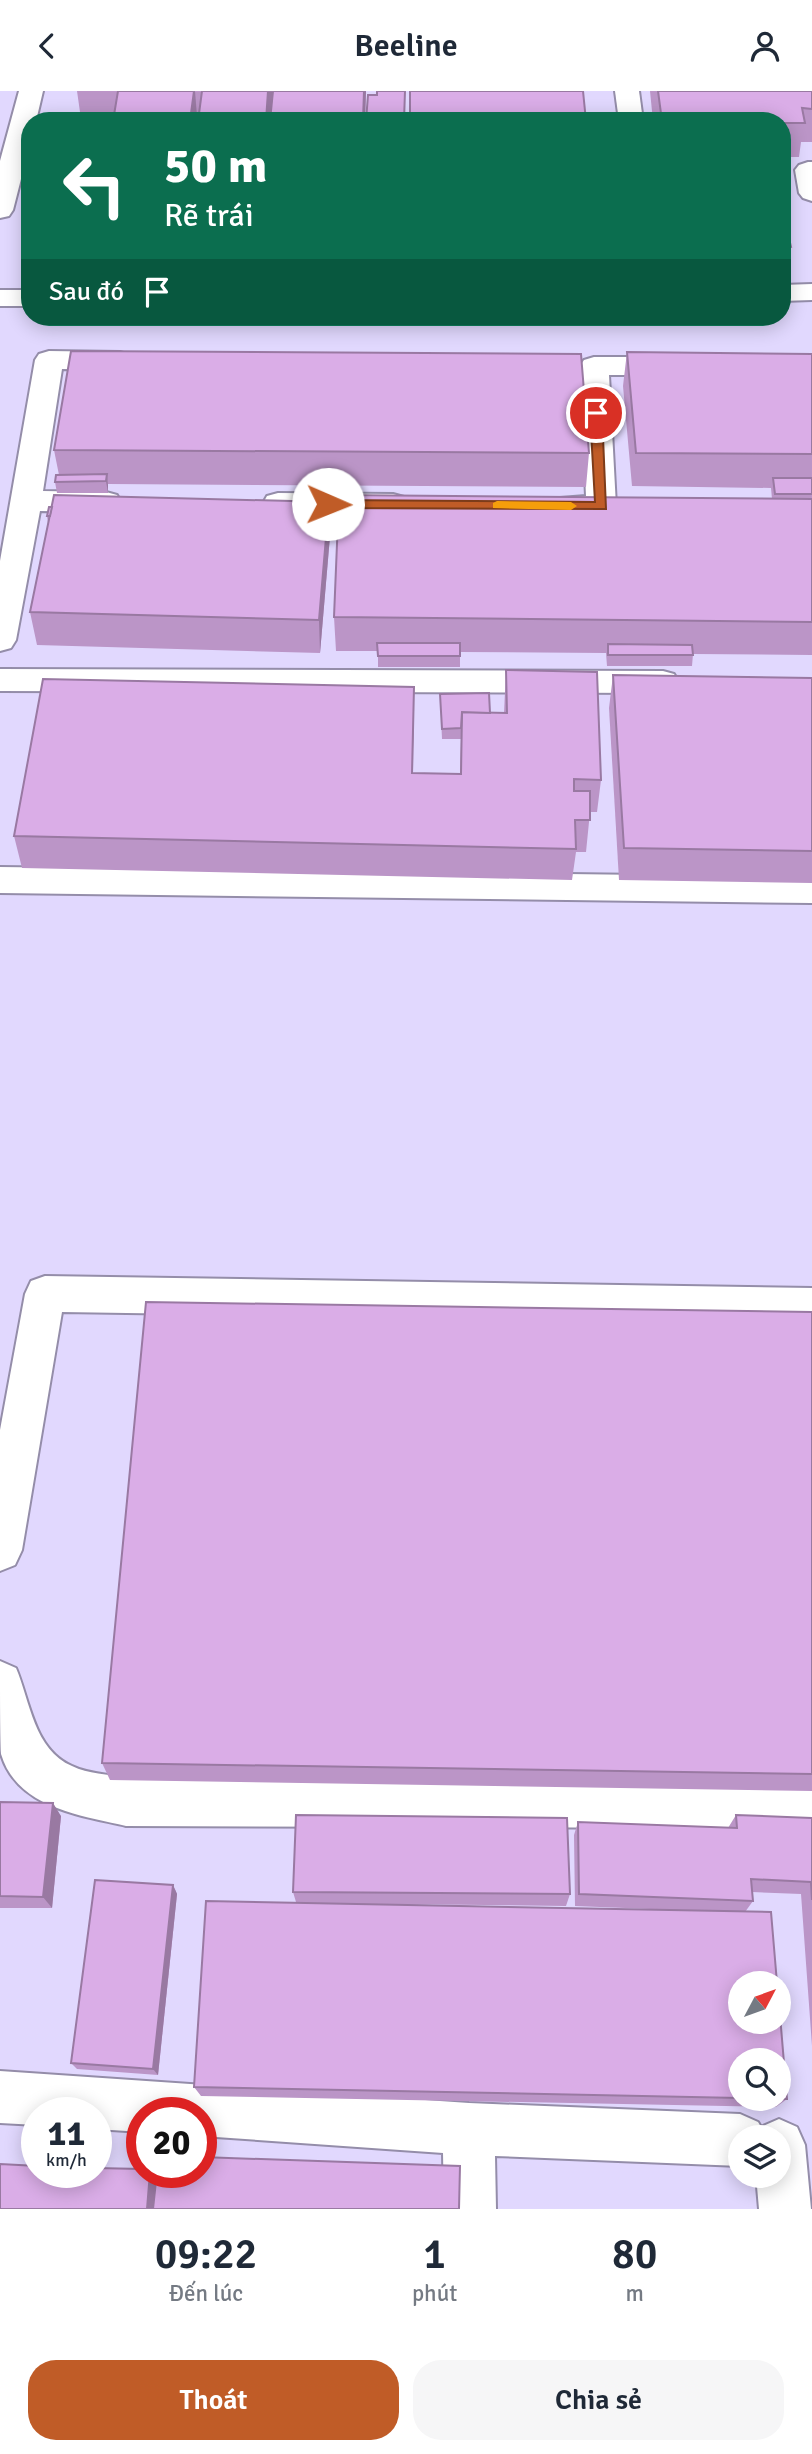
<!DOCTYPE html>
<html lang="vi">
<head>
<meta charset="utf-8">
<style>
  :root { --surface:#fff; --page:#f6f6f7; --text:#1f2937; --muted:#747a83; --accent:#c05c27 }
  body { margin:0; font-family:Signika,sans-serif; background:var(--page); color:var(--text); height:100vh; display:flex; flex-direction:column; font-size:26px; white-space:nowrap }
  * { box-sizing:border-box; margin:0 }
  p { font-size:23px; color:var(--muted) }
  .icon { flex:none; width:38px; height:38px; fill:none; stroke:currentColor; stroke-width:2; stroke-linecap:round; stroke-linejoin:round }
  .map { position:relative; height:2118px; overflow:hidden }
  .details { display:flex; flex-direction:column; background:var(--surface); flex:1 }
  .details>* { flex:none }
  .banner { position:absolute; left:21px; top:21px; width:770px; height:214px; border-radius:28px; box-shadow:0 4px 18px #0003; background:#0b6e4f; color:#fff; overflow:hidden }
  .needle { width:46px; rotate:49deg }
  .buttons { position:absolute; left:728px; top:1880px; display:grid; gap:14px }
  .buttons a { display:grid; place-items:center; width:63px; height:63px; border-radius:50%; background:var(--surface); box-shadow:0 4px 18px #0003; font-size:35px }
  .speed { position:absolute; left:21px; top:2006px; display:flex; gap:14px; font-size:35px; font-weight:700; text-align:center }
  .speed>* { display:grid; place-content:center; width:91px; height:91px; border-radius:50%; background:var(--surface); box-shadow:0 4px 18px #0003; line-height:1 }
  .speed small { font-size:18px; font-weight:400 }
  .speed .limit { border:10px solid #d22; background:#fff; color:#111 }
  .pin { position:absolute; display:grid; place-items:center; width:60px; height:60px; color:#fff; margin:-30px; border:4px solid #fff; border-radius:50%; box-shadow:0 2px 7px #0007 }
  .me { position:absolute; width:77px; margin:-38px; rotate:91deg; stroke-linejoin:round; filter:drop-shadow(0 0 5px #0008) }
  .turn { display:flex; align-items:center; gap:24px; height:147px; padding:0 28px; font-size:32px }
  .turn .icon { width:91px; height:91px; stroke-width:2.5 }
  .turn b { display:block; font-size:49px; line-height:60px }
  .then { display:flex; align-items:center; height:66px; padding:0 28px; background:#0003; gap:14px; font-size:26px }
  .eta { display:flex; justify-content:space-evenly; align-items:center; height:119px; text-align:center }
  .eta b { font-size:42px; font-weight:600; line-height:49px }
  .button { display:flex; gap:14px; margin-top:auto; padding:14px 28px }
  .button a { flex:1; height:80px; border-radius:28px; background:var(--accent); color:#fff; font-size:28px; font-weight:600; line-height:80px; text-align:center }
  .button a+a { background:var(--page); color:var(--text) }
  header { display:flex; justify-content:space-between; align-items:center; height:91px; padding:0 28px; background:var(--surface); font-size:32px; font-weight:600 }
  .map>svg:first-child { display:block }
</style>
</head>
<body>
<header><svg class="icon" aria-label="back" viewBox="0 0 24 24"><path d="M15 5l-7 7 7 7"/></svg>Beeline<svg class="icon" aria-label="person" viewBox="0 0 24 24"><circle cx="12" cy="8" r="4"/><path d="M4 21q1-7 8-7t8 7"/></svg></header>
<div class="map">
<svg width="812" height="2118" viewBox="0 0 812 2118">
  <rect width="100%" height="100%" fill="#eae4fd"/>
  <!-- built -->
  <path fill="#e1d8fe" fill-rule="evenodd" d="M 0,0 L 812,0 L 812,2118 L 0,2118 ZM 30,30 L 782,30 L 782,226 L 30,226 ZM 740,1892 L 779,1892 L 779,1930 L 740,1930 ZM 740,1969 L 779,1969 L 779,2007 L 740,2007 ZM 37,2021 L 96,2021 L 96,2081 L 37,2081 ZM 142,2021 L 201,2021 L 201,2081 L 142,2081 ZM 740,2046 L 779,2046 L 779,2084 L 740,2084 Z"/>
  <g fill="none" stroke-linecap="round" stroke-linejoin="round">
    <defs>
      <g id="minor">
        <polygon points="19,0 43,0 36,30 30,30 30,53 13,119 9,125 0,127 0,70"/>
        <polygon points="615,0 639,0 643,30 619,30"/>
        <polygon points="808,71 812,71 812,110 803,107 799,102 795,79 799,74"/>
        <polygon points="812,193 812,209 782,210 782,194"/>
        <rect x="0" y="199" width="30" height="16"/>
        <polygon points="49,260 120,261 130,264 134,270 130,276 120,279 62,278 43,400 106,401 117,404 121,411 117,418 106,421 40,420 16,549 11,557 0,560 0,470 35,269 39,263"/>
        <path d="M 594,266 L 679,266 L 689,269 L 693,275 L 689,281 L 679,284 L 609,284 L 616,415 L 612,422 C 592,427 567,427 547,422 L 543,415 L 547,408 L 586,405 L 580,275 L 584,269 Z"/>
        <polygon points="278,402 393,403 404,406 408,413 404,420 393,423 278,422 267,419 263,412 267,405"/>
        <polygon points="0,578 663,580 674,583 679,591 674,599 663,602 0,600"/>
        <polygon points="0,776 812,786 812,812 0,802"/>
        <polygon points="45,1185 812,1197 812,1233 62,1221 22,1459 15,1474 0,1480 0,1339 25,1203 31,1190"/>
        <path d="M 0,1570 L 16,1577 C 30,1610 34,1659 72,1675 C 88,1683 108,1683 126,1687 L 716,1689 L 812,1692 L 812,1740 L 716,1737 L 126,1735 C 80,1724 17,1717 1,1663 C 0,1645 0,1592 0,1570 Z"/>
        <polygon points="0,1980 469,2012 740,2023 758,2031 761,2036 779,2028 797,2036 805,2054 811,2118 759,2118 756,2084 779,2084 779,2046 740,2046 740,2075 495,2065 496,2118 444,2118 443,2062 201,2045 201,2021 142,2021 142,2041 96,2038 96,2021 37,2021 37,2034 0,2032"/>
      </g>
    </defs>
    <!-- minor casing -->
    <use href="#minor" stroke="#948da9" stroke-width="4"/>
    <!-- minor -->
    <use href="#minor" fill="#fff" fill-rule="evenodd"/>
  </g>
  <!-- wall -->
  <g fill="#bb95c7">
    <polygon points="77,0 366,0 365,30 199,22 197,22 197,25 80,21"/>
    <polygon points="650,0 812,0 812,51 801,51 799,66 782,66 782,30 653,30"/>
    <polygon points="782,130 791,156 787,177 782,178"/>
    <polygon points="627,261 812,263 812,564 693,563 692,575 607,575 606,562 460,561 460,576 378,576 378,560 336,560 334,526 772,408 771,397 632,395 623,295"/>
    <polygon points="54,359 589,362 586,396 108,393 108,402 57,402 55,391 59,384"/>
    <polygon points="329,411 330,445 320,562 37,554 30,521 48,432 47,425"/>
    <polygon points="506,579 601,689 597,721 590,721 586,761 576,761 572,789 22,777 14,745 414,596 413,682 460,683 461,648 442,648 440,603 490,622 504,622"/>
    <polygon points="613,584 812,587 812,792 619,789 609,617"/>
    <polygon points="812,1221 812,1700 110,1689 102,1672"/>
    <polygon points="0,1711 61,1725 52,1817 0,1817"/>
    <polygon points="736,1724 812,1727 812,1955 801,1803 752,1801 753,1810 745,1821 787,2008 776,2016 201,2005 194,1996 296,1811 293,1801 570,1803 566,1815 388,1813 700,1820 575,1815 574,1744 578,1731 728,1737"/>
    <polygon points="173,1794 177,1803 158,1984 77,1978 71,1972"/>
  </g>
  <!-- shaded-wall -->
  <g fill="#9979a2">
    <polygon points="194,0 195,0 197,25 197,30 190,30"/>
    <polygon points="268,0 273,0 270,30 266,30"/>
    <polygon points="364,0 366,0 365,30 363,30"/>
    <polygon points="107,383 108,395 108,402 106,390"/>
    <polygon points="329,411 330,445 320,562 319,529"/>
    <polygon points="414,596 414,629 411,714 412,682"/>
    <polygon points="53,1712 61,1725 52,1817 43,1806"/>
    <polygon points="173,1794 177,1803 158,1984 153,1978"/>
    <polygon points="150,2081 153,2081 159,2085 156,2118 147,2118"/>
  </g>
  <!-- building -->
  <g fill="#daade7" stroke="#9979a2" stroke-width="2">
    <polygon points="118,0 194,0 190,30 113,30"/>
    <polygon points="202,0 268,0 266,30 198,30"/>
    <polygon points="273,0 364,0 363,30 270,30"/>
    <polygon points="377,0 405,0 404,30 366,30 368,4 377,4"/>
    <polygon points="410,0 583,0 586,30 410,30"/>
    <polygon points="658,0 812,0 812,18 802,17 805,32 782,32 782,30 662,30"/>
    <polygon points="782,130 785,130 791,156 782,157"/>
    <polygon points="71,260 581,263 589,362 54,359"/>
    <polygon points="627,261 812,263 812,363 636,362"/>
    <polygon points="107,383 106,390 55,391 56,384"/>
    <polygon points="773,387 812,387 812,403 775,403"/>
    <polygon points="54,404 329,411 319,529 30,521"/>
    <polygon points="339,404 812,408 812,531 334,526"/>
    <polygon points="49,416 52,416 50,425 47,425"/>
    <polygon points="377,552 460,552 460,565 378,565"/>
    <polygon points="608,553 692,554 693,564 608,564"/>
    <polygon points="506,579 597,581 601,689 574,688 574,700 590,700 590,729 575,729 576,758 14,745 43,588 414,596 412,682 461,683 462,621 507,622"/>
    <polygon points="613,584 812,587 812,760 624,757"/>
    <polygon points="489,602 490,622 462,621 461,637 442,638 440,603"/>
    <polygon points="146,1211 812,1221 812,1683 102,1672"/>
    <polygon points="0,1711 53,1712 43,1806 0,1805"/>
    <polygon points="296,1724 567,1727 570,1803 293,1801"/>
    <polygon points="736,1724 812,1727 812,1809 811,1791 751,1788 753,1810 579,1803 578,1731 737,1737"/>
    <polygon points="95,1789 173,1794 153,1978 71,1972"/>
    <polygon points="206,1810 771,1821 777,1892 740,1892 740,1930 779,1930 779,1912 787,2008 746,2007 779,2007 779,1969 740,1969 740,2007 194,1996"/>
    <polygon points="201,2066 460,2075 459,2118 153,2118 157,2081 201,2081"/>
    <polygon points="0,2073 37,2075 37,2081 96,2081 96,2077 142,2078 142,2081 150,2081 147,2118 0,2118"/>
  </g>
  <!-- route -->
  <polygon fill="#c05c27" stroke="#7d3c19" stroke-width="2" points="596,318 602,322 606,418 328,417 322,413 328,409 595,411 590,322"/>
  <!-- slow -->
  <polygon fill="#f59e0b" points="497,410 571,411 577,415 571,419 493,417 493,412"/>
</svg>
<div class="buttons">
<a><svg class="needle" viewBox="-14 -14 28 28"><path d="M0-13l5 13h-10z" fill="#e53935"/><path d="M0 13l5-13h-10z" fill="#747a83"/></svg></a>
<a><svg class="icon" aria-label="search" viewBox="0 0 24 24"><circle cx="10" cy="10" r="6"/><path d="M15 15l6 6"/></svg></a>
<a><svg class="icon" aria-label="layers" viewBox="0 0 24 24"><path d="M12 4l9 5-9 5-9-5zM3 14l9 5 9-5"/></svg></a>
</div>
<div class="speed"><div>11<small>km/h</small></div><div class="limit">20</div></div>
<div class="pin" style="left:596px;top:322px;background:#d93025"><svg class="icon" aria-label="arrive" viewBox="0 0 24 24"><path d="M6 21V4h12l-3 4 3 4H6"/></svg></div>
<svg class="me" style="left:328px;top:413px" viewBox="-20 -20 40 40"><circle r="19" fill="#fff"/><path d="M0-13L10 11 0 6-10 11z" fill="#c05c27"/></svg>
<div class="banner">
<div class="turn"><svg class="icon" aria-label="left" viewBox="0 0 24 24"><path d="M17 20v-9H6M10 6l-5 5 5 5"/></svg><div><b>50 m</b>Rẽ trái</div></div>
<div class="then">Sau đó<svg class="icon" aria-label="arrive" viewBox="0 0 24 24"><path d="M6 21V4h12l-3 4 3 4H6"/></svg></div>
</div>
</div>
<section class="details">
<div class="eta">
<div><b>09:22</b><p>Đến lúc</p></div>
<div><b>1</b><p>phút</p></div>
<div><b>80</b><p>m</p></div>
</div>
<div class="button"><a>Thoát</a><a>Chia sẻ</a></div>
</section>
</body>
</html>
